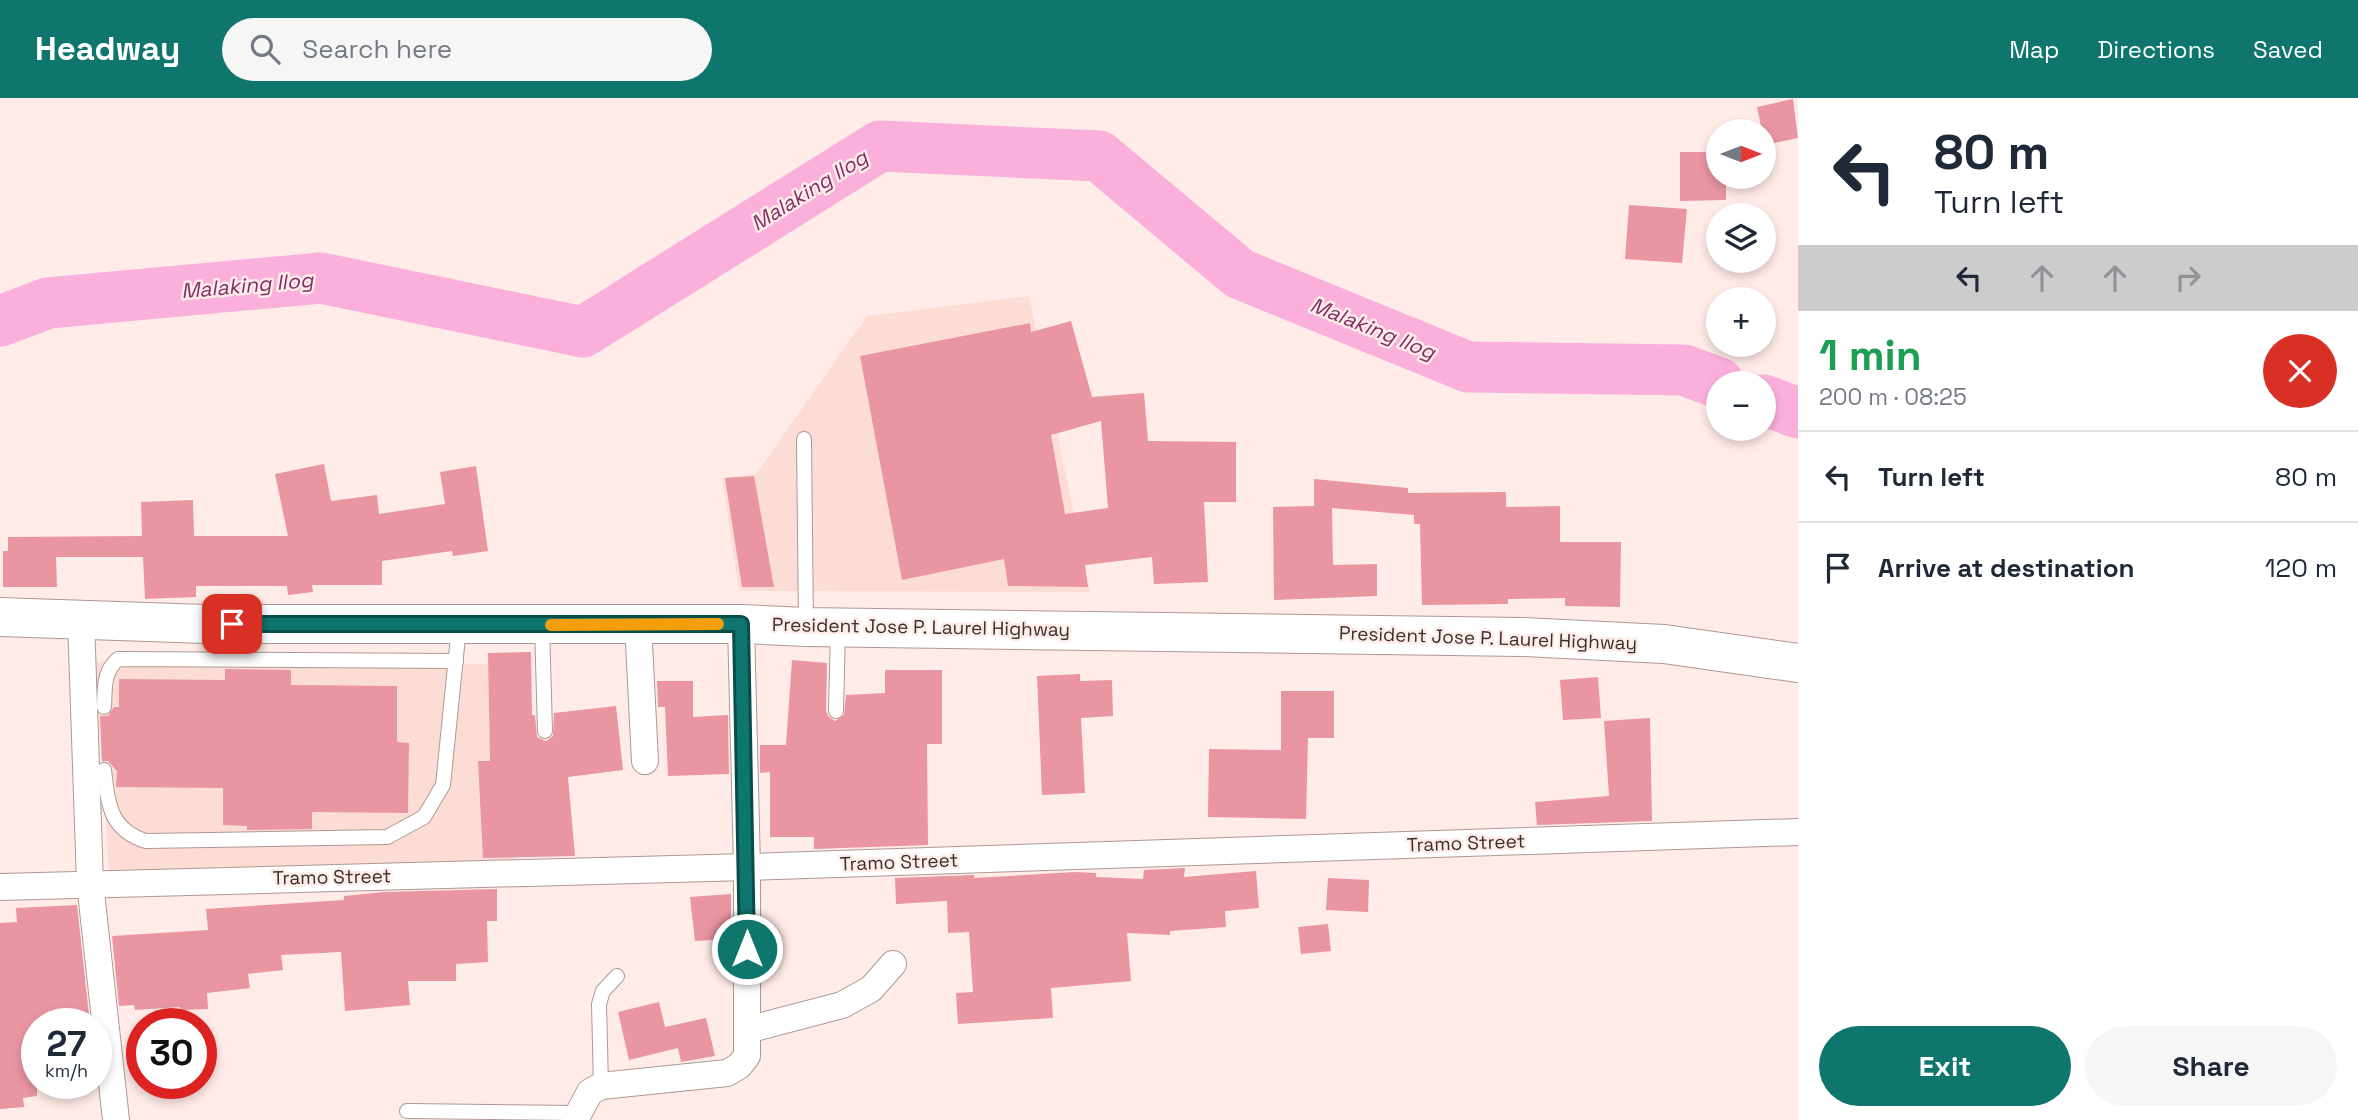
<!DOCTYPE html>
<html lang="en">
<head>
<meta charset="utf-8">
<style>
  :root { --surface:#fff; --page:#f6f6f7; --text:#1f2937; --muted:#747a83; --line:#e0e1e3; --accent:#0f766e }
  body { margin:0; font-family:"Space Grotesk",sans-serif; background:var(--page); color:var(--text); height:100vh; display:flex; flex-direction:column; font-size:26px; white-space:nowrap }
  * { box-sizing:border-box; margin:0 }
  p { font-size:23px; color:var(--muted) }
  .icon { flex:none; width:38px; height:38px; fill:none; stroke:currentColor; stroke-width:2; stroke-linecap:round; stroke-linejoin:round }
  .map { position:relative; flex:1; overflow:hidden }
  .side { display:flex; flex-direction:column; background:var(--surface); width:560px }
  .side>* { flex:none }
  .hud { background:#fff; color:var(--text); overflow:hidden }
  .needle { width:46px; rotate:90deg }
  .fabs { position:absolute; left:1706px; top:21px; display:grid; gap:14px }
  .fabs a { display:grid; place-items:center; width:70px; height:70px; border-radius:50%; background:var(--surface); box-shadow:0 4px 10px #0003; font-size:35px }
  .speed { position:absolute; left:21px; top:910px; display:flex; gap:14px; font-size:35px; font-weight:700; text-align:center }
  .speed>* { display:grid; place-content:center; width:91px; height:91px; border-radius:50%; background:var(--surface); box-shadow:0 4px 10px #0003; line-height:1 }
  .speed small { font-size:18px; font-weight:400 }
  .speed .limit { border:10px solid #d22; background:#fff; color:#111 }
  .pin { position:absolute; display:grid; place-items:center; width:60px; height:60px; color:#fff; margin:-30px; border-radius:14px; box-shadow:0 4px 10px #0006 }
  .me { position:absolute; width:77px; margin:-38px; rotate:0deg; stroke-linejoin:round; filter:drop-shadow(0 0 5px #0008) }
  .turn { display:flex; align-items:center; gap:24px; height:147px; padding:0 21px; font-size:32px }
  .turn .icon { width:91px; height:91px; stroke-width:2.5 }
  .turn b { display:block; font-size:49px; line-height:60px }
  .lanes { display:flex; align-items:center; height:66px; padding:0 21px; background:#0003; justify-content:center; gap:35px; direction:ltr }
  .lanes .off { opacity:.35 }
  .round { display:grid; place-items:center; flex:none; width:74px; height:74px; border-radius:37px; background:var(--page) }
  .headline { display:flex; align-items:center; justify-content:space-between; height:119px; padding:0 21px }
  h1 { font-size:42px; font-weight:600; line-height:52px; color:#1e9e55 }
  .action { display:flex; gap:14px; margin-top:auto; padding:14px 21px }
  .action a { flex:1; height:80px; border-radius:42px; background:var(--accent); color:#fff; font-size:28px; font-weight:600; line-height:80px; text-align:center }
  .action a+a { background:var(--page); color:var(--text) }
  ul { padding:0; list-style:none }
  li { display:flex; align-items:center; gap:21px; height:91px; padding:0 21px; border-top:2px solid var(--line) }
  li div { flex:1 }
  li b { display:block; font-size:26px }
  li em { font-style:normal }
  header { display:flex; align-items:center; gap:42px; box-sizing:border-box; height:98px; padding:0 35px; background:var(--accent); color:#fff }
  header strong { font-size:33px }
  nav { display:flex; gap:38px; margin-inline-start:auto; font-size:24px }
  .search { width:490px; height:63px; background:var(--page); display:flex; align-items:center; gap:18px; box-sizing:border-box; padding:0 24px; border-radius:38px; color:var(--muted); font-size:26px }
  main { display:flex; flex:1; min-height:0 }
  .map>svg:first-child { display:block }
</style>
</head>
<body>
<header>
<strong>Headway</strong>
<div class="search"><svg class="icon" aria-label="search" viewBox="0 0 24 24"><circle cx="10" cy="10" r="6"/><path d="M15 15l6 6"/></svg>Search here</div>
<nav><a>Map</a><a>Directions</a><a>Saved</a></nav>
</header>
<main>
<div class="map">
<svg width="1798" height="1022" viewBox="0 0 1798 1022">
  <rect width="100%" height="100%" fill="#ffece8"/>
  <!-- built -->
  <g fill="#fcddd5">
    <polygon points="1029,198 1090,494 739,493 722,380 756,376 867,218"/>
    <polygon points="95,564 508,566 515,765 109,777"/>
  </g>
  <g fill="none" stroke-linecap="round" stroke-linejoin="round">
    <!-- river -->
    <g stroke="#fbb0db" stroke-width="51">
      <polyline points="0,223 48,205 321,180 583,234 880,48 1099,58 1240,176 1468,269 1684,272 1719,285"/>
      <polyline points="1764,302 1798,315"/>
    </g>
  </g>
  <!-- building -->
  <g fill="#e995a2" fill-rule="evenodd">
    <polygon points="1793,1 1798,40 1765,47 1757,9"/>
    <polygon points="1680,54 1718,54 1718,79 1726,79 1726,102 1680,103"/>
    <polygon points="1629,107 1687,111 1682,165 1625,161"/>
    <path d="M 1071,223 L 1092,299 L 1144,295 L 1148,343 L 1236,344 L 1236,404 L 1204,404 L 1208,484 L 1154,486 L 1152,459 L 1085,467 L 1088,489 L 1008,488 L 1004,461 L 902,482 L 860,258 L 1030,225 L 1031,234 ZM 1101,323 L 1108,410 L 1065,416 L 1051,337 Z"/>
    <polygon points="324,366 331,403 377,397 379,416 445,406 440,374 476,368 488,453 453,458 452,453 382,463 382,487 312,487 313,494 288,497 287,488 196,488 196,499 145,501 143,459 56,459 57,489 3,489 3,453 8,453 8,439 142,438 141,404 193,402 194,438 288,438 275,376"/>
    <polygon points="754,378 774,489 742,489 725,380"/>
    <polygon points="1314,381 1408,390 1408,395 1506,394 1506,409 1560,408 1560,444 1621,444 1620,509 1565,508 1565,500 1508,501 1508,506 1422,507 1420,426 1414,426 1414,417 1332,410 1333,467 1377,466 1377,498 1274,502 1273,409 1314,408"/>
    <polygon points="531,554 532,617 535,617 537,639 546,643 553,638 554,615 616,608 623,672 568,679 575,758 483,760 478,663 490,663 488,555"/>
    <polygon points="792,562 827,565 826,613 828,618 835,623 844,617 846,597 885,595 885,572 942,572 942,646 927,646 928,747 814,751 814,739 770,739 770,674 760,675 760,647 786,647"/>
    <polygon points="225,571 291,572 291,587 397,588 397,644 409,645 408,715 312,714 312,731 247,732 247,728 223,727 223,690 116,689 117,673 108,663 102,663 100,618 108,618 114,609 119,609 119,581 225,582"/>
    <polygon points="1080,576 1080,583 1112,582 1113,618 1081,620 1085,695 1042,697 1037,578"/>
    <polygon points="1598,579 1601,620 1563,622 1560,582"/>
    <polygon points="657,583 693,583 693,619 728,617 729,676 668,678 665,609 658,609"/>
    <polygon points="1281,593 1334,593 1334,640 1308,640 1306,721 1208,719 1209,651 1281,652"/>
    <polygon points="1650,620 1652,723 1537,727 1535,704 1609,698 1604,623"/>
    <polygon points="1185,770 1184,779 1256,773 1259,810 1225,813 1226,829 1170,833 1170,837 1127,835 1131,883 1051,890 1053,920 958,926 956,895 973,894 969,834 948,835 947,803 896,806 895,780 974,777 974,780 1075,774 1096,775 1096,779 1143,781 1144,772"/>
    <polygon points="1328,780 1369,782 1368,814 1326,812"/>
    <polygon points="497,791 497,823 487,823 488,864 456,866 456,883 408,883 410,907 345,913 341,854 281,857 283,872 248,876 250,890 207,895 208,911 181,912 180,909 135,912 134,907 119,908 112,838 208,832 206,811 344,802 344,798 384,794"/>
    <polygon points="731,796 731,841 695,843 690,799"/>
    <polygon points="77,807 90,926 37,926 37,998 23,1000 24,1009 0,1011 0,825 17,824 16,810"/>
    <polygon points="1328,826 1331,853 1301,856 1298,829"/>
    <polygon points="659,904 665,929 706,920 715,958 681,964 678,950 629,962 618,914"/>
  </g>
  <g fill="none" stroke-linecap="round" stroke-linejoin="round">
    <defs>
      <g id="service">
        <polyline points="804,341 806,529"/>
        <polyline points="542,528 545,633"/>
        <path d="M 104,609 C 105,590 103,574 118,561 L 456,563"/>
        <polyline points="836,613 838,531"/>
        <path d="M 104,672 C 108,706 110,732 146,743 L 387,739 L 424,719 L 443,687 L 459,529"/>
        <polyline points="601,988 599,906 603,893 617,878"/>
        <polyline points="407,1013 577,1015"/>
      </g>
      <g id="minor">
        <polyline points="81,522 90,785 116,1022"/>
        <polyline points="638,526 645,663"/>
        <polyline points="0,789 747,769 1798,734"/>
        <polyline points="747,932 842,907 871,891 893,866"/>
        <polyline points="575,1022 590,994 601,988 727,975 739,968 747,958 747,769 741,526"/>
      </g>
      <polyline id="trunk" points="0,519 206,526 741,526 806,529 1522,539 1664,546 1798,565"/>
    </defs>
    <!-- service casing -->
    <use href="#service" stroke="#ae9893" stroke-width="16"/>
    <!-- minor casing -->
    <use href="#minor" stroke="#ae9893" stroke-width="28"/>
    <!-- trunk casing -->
    <use href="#trunk" stroke="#ae9893" stroke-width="40"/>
    <!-- service -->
    <use href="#service" stroke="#fff" stroke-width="14"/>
    <!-- minor -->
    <use href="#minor" stroke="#fff" stroke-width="26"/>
    <!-- trunk -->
    <use href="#trunk" stroke="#fff" stroke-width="38"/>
  </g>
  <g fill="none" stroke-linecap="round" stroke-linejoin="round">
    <defs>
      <polyline id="route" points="232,526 741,526 747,851"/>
    </defs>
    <!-- route casing -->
    <use href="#route" stroke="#0a4d48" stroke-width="18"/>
    <!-- route -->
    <use href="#route" stroke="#0f766e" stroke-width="12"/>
    <!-- slow -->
    <polyline stroke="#f59e0b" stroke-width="12" points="551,527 718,526"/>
  </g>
  <g text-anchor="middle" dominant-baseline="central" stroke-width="5" stroke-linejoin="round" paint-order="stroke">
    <!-- street labels -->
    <g font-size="19" fill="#3a312f" stroke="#ffece8">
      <text transform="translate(921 529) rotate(1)">President Jose P. Laurel Highway</text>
      <text transform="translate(1488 540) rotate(2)">President Jose P. Laurel Highway</text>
      <text transform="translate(1466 745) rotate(-2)">Tramo Street</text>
      <text transform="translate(899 764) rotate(-2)">Tramo Street</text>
      <text transform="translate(332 779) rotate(-1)">Tramo Street</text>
    </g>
    <!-- water labels -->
    <g font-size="21" font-style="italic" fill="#812c63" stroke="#ffece8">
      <text transform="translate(809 92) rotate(-32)">Malaking Ilog</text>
      <text transform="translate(247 187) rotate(-5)">Malaking Ilog</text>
      <text transform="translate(1373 230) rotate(22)">Malaking Ilog</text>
    </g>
  </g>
</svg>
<div class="fabs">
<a><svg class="needle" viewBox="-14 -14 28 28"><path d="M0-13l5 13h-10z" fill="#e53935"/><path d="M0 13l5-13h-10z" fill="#747a83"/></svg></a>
<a><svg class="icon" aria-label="layers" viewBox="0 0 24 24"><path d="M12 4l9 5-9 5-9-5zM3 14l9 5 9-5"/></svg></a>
<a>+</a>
<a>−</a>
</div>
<div class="speed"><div>27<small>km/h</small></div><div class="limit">30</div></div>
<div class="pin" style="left:232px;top:526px;background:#d93025"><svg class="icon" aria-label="arrive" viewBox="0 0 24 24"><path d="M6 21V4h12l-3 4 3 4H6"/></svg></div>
<svg class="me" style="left:747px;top:851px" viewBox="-20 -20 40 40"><circle r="17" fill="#0f766e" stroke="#fff" stroke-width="3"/><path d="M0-11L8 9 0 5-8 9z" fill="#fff"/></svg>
</div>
<section class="side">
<div class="hud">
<div class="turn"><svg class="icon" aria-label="left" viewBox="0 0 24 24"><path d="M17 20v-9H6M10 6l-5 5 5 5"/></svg><div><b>80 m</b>Turn left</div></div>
<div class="lanes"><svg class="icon" aria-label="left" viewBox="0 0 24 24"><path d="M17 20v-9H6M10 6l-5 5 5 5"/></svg><svg class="icon off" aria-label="ahead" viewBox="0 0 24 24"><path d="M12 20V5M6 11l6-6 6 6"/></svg><svg class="icon off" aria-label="ahead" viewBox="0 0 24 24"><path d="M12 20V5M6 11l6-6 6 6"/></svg><svg class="icon off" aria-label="right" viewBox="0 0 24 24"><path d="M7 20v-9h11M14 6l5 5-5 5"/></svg></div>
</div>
<div class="headline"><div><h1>1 min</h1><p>200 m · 08:25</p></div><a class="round" style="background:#d93025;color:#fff"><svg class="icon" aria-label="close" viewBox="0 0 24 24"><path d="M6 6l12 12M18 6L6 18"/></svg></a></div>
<ul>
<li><svg class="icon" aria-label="left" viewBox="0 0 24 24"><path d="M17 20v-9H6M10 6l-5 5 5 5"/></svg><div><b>Turn left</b></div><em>80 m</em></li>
<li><svg class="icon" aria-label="arrive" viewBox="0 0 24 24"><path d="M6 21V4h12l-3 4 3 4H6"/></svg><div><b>Arrive at destination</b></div><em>120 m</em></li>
</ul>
<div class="action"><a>Exit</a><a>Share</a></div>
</section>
</main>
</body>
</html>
